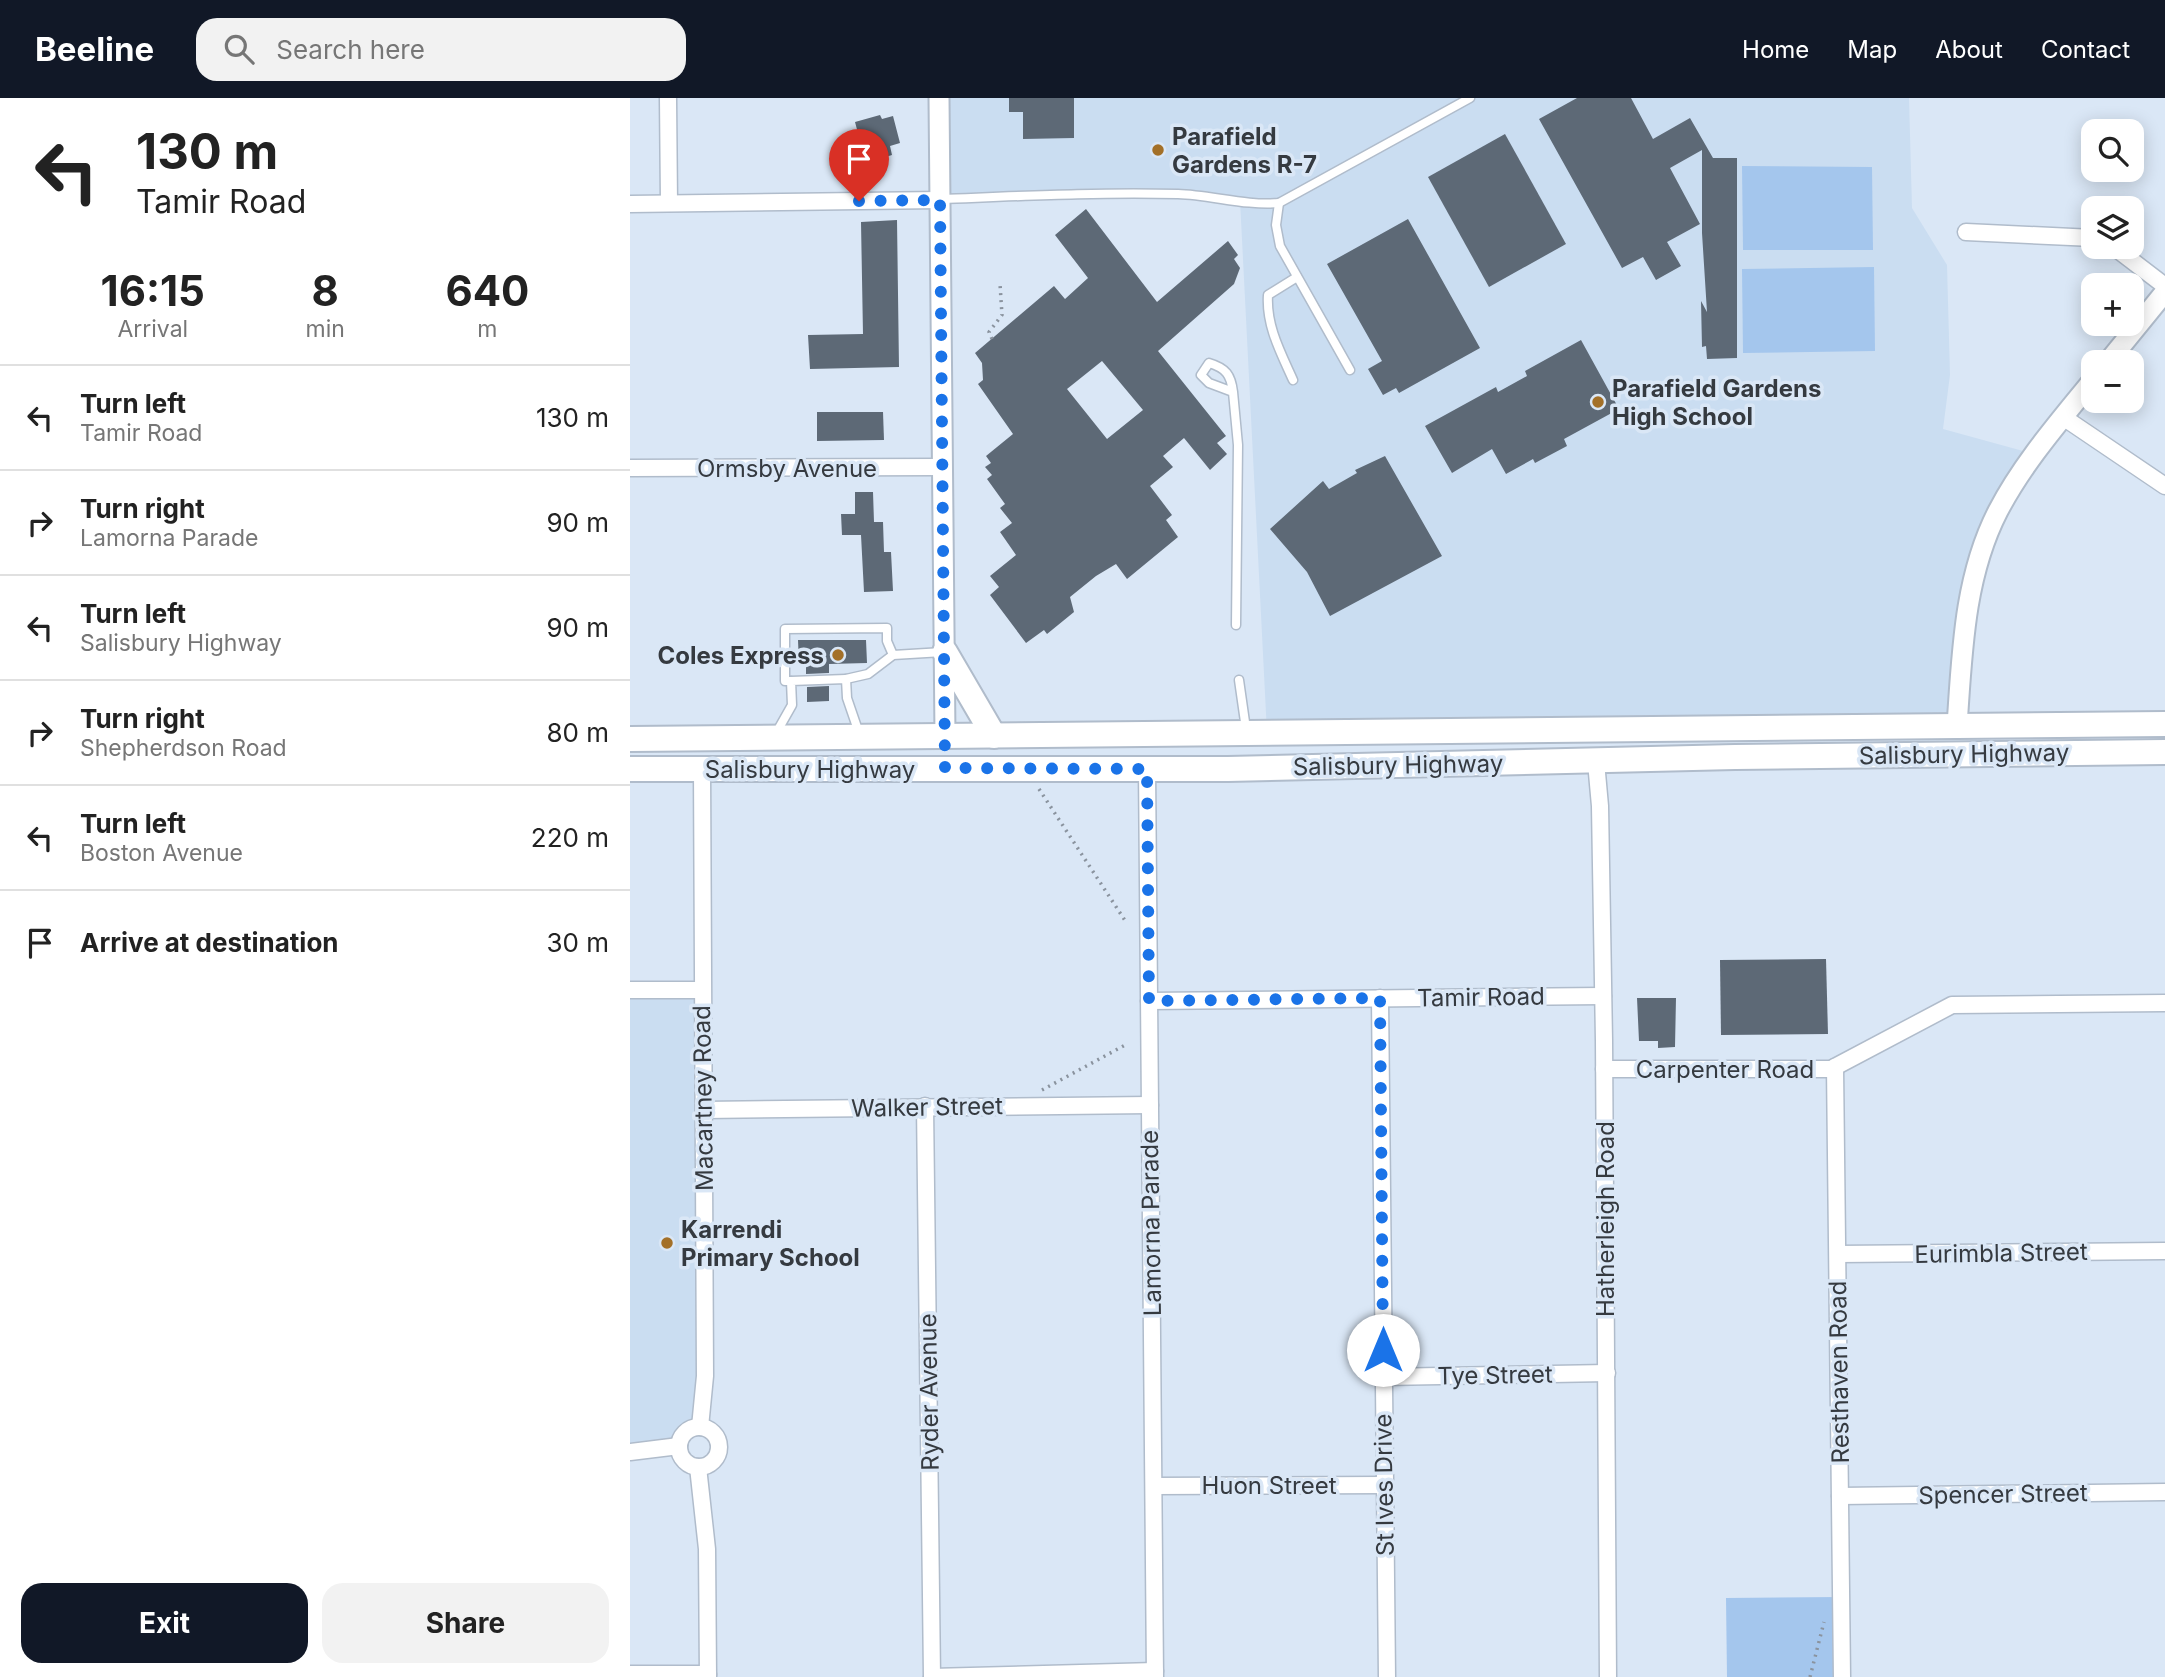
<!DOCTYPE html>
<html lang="en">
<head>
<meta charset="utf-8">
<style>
  :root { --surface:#fff; --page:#f2f2f2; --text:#222; --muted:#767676; --line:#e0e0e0; --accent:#111827 }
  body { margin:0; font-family:Inter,sans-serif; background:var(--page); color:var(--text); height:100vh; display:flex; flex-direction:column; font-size:26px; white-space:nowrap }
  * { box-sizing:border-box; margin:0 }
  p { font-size:23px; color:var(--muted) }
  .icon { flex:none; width:38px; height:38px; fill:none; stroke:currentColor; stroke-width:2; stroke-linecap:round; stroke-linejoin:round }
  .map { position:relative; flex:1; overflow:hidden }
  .panel { display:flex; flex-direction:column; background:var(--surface); width:630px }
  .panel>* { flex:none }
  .banner { background:#fff; color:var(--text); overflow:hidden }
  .buttons { position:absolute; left:1451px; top:21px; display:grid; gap:14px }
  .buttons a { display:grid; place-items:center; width:63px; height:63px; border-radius:14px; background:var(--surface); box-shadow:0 4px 18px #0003; font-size:35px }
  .pin { position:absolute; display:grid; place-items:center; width:60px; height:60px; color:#fff; margin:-72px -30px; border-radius:50% 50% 50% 0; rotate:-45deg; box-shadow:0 0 7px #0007 }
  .pin .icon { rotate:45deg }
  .me { position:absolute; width:77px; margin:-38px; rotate:0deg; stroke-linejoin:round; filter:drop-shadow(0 0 5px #0008) }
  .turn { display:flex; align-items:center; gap:24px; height:147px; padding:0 21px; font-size:32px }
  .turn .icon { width:91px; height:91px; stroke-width:2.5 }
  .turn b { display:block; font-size:49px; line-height:60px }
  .eta { display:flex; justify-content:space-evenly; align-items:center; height:119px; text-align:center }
  .eta b { font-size:42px; font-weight:700; line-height:49px }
  .primary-button { display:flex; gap:14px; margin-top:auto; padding:14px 21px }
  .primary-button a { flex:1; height:80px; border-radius:21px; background:var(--accent); color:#fff; font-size:28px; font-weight:700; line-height:80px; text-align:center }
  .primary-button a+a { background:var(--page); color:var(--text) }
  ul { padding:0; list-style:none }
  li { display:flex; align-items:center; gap:21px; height:105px; padding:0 21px; border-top:2px solid var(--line) }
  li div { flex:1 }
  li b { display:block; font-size:26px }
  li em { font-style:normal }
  header { display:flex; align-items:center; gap:42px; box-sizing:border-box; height:98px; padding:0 35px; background:var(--accent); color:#fff }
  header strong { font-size:33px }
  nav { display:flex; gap:38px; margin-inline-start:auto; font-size:24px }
  .search { width:490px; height:63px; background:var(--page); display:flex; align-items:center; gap:18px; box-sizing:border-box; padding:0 24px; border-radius:21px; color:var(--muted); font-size:26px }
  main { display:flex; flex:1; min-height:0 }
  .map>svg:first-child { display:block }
</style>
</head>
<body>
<header>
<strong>Beeline</strong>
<div class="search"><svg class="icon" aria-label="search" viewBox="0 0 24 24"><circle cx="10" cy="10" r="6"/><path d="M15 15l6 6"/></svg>Search here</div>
<nav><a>Home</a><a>Map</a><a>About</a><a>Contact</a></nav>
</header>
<main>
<section class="panel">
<div class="banner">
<div class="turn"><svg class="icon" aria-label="left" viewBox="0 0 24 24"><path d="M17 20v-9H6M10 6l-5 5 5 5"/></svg><div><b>130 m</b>Tamir Road</div></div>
</div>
<div class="eta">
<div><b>16:15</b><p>Arrival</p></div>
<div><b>8</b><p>min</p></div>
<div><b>640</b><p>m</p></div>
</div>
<ul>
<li><svg class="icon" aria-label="left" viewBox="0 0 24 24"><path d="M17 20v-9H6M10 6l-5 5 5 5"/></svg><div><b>Turn left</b><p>Tamir Road</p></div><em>130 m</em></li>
<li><svg class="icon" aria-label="right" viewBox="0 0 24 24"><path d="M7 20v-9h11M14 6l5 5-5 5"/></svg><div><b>Turn right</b><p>Lamorna Parade</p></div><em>90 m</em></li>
<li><svg class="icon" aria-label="left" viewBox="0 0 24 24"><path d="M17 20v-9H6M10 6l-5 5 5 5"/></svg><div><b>Turn left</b><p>Salisbury Highway</p></div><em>90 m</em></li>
<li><svg class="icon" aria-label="right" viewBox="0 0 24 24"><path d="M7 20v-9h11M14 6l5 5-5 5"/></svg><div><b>Turn right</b><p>Shepherdson Road</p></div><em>80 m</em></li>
<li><svg class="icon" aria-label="left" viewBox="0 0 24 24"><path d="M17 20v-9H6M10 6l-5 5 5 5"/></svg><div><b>Turn left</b><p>Boston Avenue</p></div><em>220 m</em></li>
<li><svg class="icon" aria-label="arrive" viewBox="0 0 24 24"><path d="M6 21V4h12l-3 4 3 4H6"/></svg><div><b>Arrive at destination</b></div><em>30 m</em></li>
</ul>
<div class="primary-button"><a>Exit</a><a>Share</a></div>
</section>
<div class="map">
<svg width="1535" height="1579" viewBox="0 0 1535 1579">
  <rect width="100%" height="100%" fill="#dae7f6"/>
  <!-- built -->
  <g fill="#caddf1">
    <polygon points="309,0 1279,0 1282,110 1317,167 1320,277 1313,331 1404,356 1356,443 1327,628 637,635 610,102 574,97 310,102"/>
    <polygon points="0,892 72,892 70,1329 62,1330 51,1341 0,1353"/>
  </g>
  <!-- green -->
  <g fill="#a4c6ed">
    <polygon points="1112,68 1242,69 1243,152 1113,152"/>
    <polygon points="1244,169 1245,253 1113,255 1112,171"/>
    <polygon points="1211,1499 1212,1579 1097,1579 1096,1500"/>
  </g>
  <!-- building -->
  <g fill="#5d6976" fill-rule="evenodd">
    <polygon points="379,0 444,0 444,40 393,41 393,14 379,14"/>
    <polygon points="947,0 1001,0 1023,41 1060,20 1083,60 1107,60 1107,260 1077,261 1076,248 1072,249 1071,203 1077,214 1072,135 1072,52 1040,70 1070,126 1037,144 1051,168 1026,182 1013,159 992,170 909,21"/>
    <polygon points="250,17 252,21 263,18 270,45 260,48 262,57 236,65 225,24"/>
    <polygon points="875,36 936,146 859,189 798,79"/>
    <path d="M 456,111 L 527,204 L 598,143 L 608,157 L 604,161 L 610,170 L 604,186 L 528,253 L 596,338 L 587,345 L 597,356 L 580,372 L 554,340 L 533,358 L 543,369 L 520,388 L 542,417 L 536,422 L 548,439 L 497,481 L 486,466 L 466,478 L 440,499 L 444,514 L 417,536 L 414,532 L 396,545 L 360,497 L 369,489 L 360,478 L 386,457 L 370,434 L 382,425 L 370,410 L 375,406 L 357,381 L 362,377 L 355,369 L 361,365 L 356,358 L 383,336 L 348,286 L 353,282 L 352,265 L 345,255 L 424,188 L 435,201 L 458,180 L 425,137 ZM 472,263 L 513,312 L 477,341 L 437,291 Z"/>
    <polygon points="778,121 850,250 769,295 766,290 753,297 738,271 752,263 697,166"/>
    <polygon points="267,122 269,269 180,271 178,237 233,236 231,124"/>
    <polygon points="951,242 989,311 934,341 937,348 905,365 903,361 876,376 862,351 822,375 795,328 866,289 868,294 897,278 895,273"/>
    <polygon points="187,314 253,314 254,342 187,343"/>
    <polygon points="755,358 812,458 700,518 677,474 640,431 693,383 699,391 727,375 725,372"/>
    <polygon points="225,394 243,394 244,424 253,424 254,454 261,454 263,493 234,494 231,437 212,437 211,416 225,416"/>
    <polygon points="168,542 236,542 237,565 199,566 199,575 176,576 176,567 169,567"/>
    <polygon points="199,588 199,603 177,604 177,589"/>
    <polygon points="1196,861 1198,936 1091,937 1090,862"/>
    <polygon points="1007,900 1046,900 1045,949 1028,950 1028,943 1009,943"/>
  </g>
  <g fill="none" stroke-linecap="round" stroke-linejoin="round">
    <defs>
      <g id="service">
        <path d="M 312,101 C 391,98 469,94 548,96 C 581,97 616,108 649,105 L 840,0"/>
        <polyline points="649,105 646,127 650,148 720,272"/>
        <path d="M 663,282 C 651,255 636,228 638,197 L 667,179"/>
        <path d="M 603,294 C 601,277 596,270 579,265 L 571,277 L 579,285 L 603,294 L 608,347 L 606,527"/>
        <polyline points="216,581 238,576 263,557 313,554"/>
        <polyline points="609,582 616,631"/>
        <polyline points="161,583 155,583 155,531 257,530 257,543 263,557"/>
        <polyline points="145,637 162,607 161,583 216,581 217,600 229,635"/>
      </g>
      <g id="minor">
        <polyline points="38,0 39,105"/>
        <polyline points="0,106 310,102"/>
        <polyline points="1336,134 1463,140"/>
        <polyline points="1484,149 1535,188"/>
        <polyline points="1433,319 1535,388"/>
        <polyline points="0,370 313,369"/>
        <polyline points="966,664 970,708 974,943 978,1579"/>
        <polyline points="517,671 525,1579"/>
        <polyline points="0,892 72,892"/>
        <polyline points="750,900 757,1579"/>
        <polyline points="519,903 973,898"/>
        <polyline points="1205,969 1212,1579"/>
        <polyline points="974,971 1201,971 1322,907 1535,905"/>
        <polyline points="295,1008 302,1579"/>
        <polyline points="74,1012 520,1007"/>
        <polyline points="1208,1156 1535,1153"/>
        <polyline points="753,1279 977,1275"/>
        <polyline points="70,1329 75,1278 72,671"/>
        <circle cx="69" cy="1349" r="20"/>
        <polyline points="0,1354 49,1348"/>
        <polyline points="68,1369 77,1451 78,1579"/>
        <polyline points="524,1388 754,1387"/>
        <polyline points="1210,1398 1535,1394"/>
        <polyline points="0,1576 78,1576"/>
        <polyline points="302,1579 525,1573"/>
      </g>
      <g id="tertiary">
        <polyline points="309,0 315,638"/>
        <polyline points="1478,264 1535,194"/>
        <path d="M 1327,628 C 1332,555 1334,479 1368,413 C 1393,365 1429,324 1463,282"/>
      </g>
      <g id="primary">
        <polyline points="315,554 364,638"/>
        <polyline points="0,641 1535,626"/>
        <polyline points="0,671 598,671 1105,659 1535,654"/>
      </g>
    </defs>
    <!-- service casing -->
    <use href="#service" stroke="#b0bccb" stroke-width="11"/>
    <!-- minor casing -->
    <use href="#minor" stroke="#b0bccb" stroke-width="19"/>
    <!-- tertiary casing -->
    <use href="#tertiary" stroke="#b0bccb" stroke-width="23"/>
    <!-- primary casing -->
    <use href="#primary" stroke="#b0bccb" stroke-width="28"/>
    <!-- path -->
    <g stroke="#8a939e" stroke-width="3.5" stroke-dasharray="2 5" stroke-linecap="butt">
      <polyline points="362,241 359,234 372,217 370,186"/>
      <polyline points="409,691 496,824"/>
      <polyline points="412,992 497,946"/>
      <polyline points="1180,1579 1194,1524"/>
    </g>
    <!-- service -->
    <use href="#service" stroke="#fff" stroke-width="8"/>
    <!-- minor -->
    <use href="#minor" stroke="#fff" stroke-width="16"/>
    <!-- tertiary -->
    <use href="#tertiary" stroke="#fff" stroke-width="19"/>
    <!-- primary -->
    <use href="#primary" stroke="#fff" stroke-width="24"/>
  </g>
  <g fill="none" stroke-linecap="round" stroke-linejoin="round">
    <!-- route -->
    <polyline stroke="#1a73e8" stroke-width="12" stroke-dasharray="0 21.6" points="229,103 310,102 315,670 517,671 519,903 750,900 753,1252"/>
  </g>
  <!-- markers -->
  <g fill="#a37028" stroke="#dae7f6" stroke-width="2.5">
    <circle cx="528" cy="52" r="7"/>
    <circle cx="968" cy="304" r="7"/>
    <circle cx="208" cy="557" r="7"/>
    <circle cx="37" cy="1145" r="7"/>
  </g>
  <g text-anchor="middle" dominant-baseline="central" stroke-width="7" stroke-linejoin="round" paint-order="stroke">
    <!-- poi labels -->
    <g font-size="24" font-weight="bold" fill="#353a40" stroke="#dae7f6" text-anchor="start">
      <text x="542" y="38">Parafield<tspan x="542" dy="28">Gardens R-7</tspan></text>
      <text x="982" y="290">Parafield Gardens<tspan x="982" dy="28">High School</tspan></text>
      <text x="194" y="557" text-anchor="end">Coles Express</text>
      <text x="51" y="1131">Karrendi<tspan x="51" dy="28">Primary School</tspan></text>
    </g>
    <!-- street labels -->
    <g font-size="24" fill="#353a40" stroke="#dae7f6">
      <text x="157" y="370">Ormsby Avenue</text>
      <text transform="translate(1334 656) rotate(-1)">Salisbury Highway</text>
      <text transform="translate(768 667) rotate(-1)">Salisbury Highway</text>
      <text x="180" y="671">Salisbury Highway</text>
      <text transform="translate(851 899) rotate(-1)">Tamir Road</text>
      <text x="1095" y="971">Carpenter Road</text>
      <text transform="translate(73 1000) rotate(-91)">Macartney Road</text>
      <text transform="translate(297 1009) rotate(-1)">Walker Street</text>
      <text transform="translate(975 1121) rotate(-90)">Hatherleigh Road</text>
      <text transform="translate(521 1125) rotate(-91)">Lamorna Parade</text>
      <text transform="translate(1371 1155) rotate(-1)">Eurimbla Street</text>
      <text transform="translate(1209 1274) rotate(-91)">Resthaven Road</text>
      <text transform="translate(865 1277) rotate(-1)">Tye Street</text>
      <text transform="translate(299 1294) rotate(-91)">Ryder Avenue</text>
      <text x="639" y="1387">Huon Street</text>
      <text transform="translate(754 1387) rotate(-91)">St Ives Drive</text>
      <text transform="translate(1373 1396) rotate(-1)">Spencer Street</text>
    </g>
  </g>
</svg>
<div class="buttons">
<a><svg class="icon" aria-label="search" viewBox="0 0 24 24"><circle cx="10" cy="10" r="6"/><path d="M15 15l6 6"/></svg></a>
<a><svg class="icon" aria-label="layers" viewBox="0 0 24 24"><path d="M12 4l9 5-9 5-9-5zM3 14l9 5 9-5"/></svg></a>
<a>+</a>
<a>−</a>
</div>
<div class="pin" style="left:229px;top:103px;background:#d93025"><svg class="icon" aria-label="arrive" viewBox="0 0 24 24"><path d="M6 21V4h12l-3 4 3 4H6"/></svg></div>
<svg class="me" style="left:753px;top:1252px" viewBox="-20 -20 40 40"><circle r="19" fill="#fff"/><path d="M0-13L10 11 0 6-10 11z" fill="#1a73e8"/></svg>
</div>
</main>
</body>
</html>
